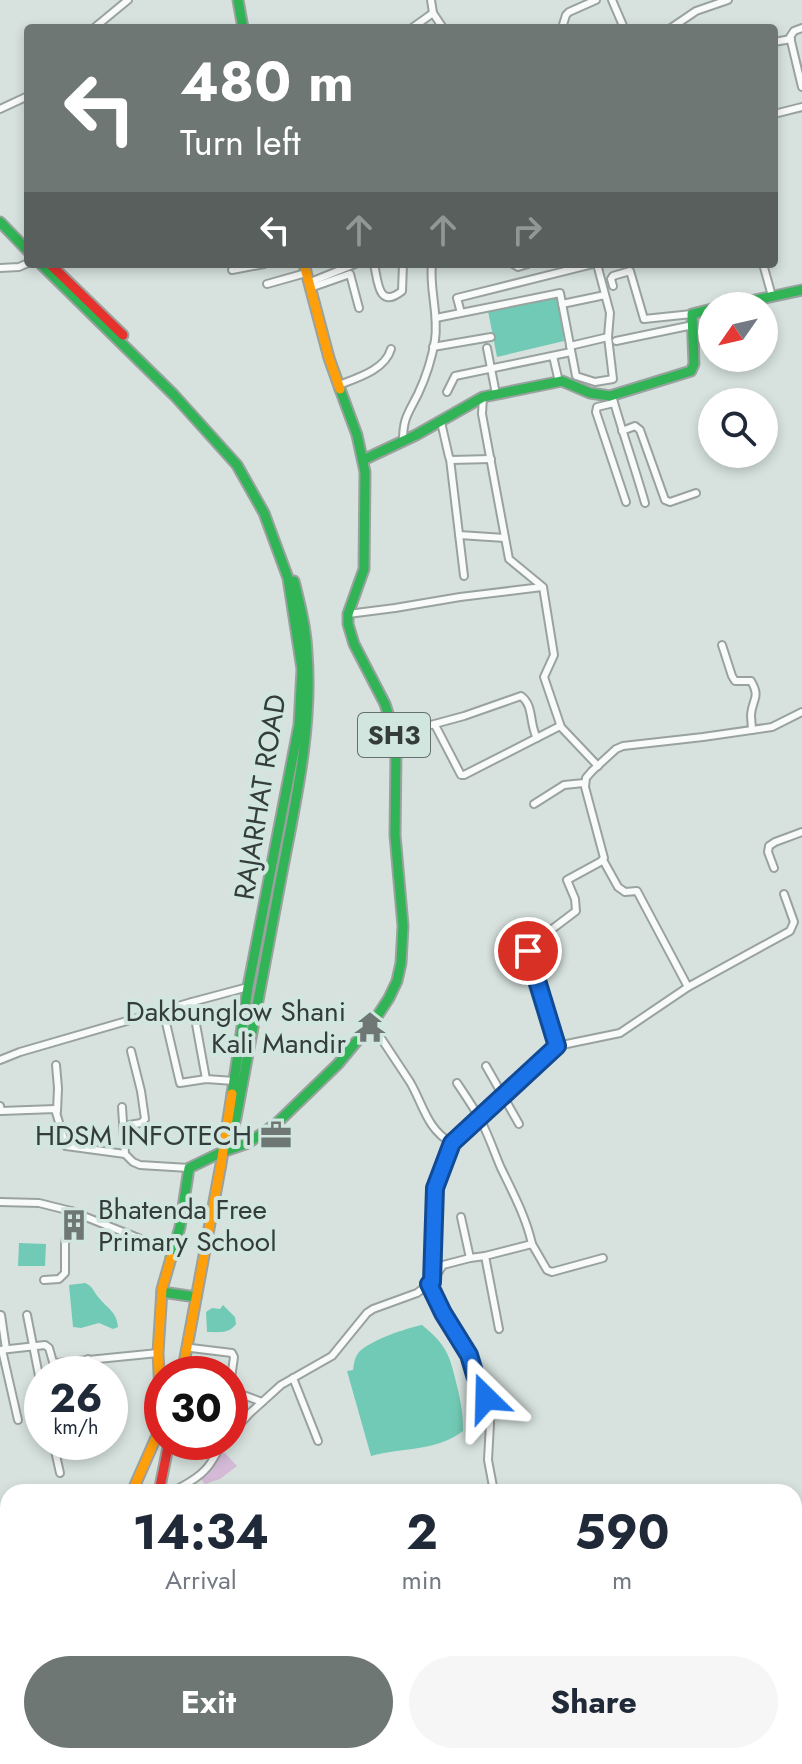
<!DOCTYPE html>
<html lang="en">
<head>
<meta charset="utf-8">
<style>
  :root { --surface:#fff; --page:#f6f6f7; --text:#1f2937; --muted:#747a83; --accent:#6e7774 }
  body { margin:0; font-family:Jost,sans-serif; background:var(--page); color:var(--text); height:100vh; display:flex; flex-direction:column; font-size:30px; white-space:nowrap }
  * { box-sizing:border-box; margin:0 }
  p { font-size:26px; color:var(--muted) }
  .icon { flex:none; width:44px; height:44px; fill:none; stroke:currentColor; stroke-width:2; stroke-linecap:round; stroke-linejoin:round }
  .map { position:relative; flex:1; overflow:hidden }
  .details { position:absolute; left:0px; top:1484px; width:802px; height:280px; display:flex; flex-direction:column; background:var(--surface); border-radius:24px 24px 0 0; box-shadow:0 4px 12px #0003 }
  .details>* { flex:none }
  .guide { position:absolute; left:24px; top:24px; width:754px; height:244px; border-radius:8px; box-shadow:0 4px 12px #0003; background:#6e7774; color:#fff; overflow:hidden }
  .needle { width:52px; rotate:236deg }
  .controls { position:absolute; left:698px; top:292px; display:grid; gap:16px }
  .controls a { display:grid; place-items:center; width:80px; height:80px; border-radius:50%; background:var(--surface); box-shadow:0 4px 12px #0003; font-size:40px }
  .speed { position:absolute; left:24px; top:1356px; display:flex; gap:16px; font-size:40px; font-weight:700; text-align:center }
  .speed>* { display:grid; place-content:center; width:104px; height:104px; border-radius:50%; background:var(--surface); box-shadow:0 4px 12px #0003; line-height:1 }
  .speed small { font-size:20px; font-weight:400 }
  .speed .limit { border:12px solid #d22; background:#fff; color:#111 }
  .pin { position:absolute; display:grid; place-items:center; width:68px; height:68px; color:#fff; margin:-34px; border:4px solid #fff; border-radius:50%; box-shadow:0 2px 8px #0007 }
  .me { position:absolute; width:88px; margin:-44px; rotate:338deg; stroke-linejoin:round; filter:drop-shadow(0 0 6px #0008) }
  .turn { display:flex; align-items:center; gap:28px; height:168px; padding:0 24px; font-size:36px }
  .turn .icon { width:104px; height:104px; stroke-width:2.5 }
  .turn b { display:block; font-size:56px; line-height:68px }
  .lanes { display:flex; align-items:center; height:76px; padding:0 24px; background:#0003; justify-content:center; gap:40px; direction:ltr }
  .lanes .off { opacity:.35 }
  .eta { display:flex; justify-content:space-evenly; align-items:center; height:136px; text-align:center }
  .eta b { font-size:48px; font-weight:700; line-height:56px }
  .action { display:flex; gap:16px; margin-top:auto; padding:16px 24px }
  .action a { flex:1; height:92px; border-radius:48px; background:var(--accent); color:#fff; font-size:32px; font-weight:700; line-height:92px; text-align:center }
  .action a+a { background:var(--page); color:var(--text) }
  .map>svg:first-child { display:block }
</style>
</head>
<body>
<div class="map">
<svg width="802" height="1764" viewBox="0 0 802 1764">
  <rect width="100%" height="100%" fill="#d7e2de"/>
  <!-- green -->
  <polygon fill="#d4bad7" points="222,1450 237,1466 220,1479 205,1484 199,1477 208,1470"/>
  <!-- water -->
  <g fill="#71cab5">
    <polygon points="558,294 564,341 497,357 488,311"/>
    <polygon points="19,1243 46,1244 45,1266 18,1266"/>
    <path d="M 85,1283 C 93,1286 93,1291 99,1298 C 107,1308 117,1312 118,1327 L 113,1329 L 99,1323 L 81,1328 L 73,1327 L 69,1285 Z"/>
    <path d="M 223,1305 L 235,1317 L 236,1324 C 229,1334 219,1332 207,1332 L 206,1312 L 212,1308 L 220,1309 Z"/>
    <path d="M 422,1325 C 447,1345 450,1356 457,1386 C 461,1403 463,1413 463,1431 C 436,1452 402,1447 371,1456 L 347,1371 L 353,1370 C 354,1363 355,1356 360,1351 C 374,1339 404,1329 422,1325 Z"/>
  </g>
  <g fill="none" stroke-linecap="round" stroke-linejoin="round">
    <defs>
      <g id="street">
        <polyline points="431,0 433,13 443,28"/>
        <polyline points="612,0 624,28"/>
        <polyline points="94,28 128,0"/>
        <polyline points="412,28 433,13"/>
        <polyline points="562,28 566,15 569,12 596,0"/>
        <polyline points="671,28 696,11 728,0"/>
        <polyline points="802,28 794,31 790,37 802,87"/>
        <polyline points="774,42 791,39"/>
        <polyline points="0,109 28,96"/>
        <polyline points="774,114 802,107"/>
        <path d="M 374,264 C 378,281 378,310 402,291 L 403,264"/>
        <polyline points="513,264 518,267 528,264"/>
        <polyline points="763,264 772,296"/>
        <polyline points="0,268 19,267 28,263"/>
        <polyline points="232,270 264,264"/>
        <polyline points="308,283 355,264"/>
        <polyline points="267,284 306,273"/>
        <polyline points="613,286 611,279 613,276 630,271 644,319 692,314"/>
        <polyline points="310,288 350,274 359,308"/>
        <polyline points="562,304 605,295"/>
        <polyline points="461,313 457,298 593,264"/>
        <polyline points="436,318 560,293 576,376 595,382 613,379 608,337"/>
        <polyline points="616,341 693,325"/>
        <polyline points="570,346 608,337 610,313 597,264"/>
        <polyline points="433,347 491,337"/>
        <polyline points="487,348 496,394"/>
        <polyline points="553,356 559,382"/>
        <path d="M 339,385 C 357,378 385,370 391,349"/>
        <polyline points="447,392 455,376 571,352"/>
        <polyline points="483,397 482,414 509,559 543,587 554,655 544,677 561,727"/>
        <path d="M 613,399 C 623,434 635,468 645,503"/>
        <polyline points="614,403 597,407 596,412 626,502"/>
        <polyline points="441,422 449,457 451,460 491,459"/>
        <polyline points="622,431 635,426 640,430 665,500 670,502 696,493"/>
        <path d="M 403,441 C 403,418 408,414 418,394 C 426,377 432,358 435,340 C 439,314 429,289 432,264"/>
        <polyline points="450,459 464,576"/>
        <polyline points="459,535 505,538"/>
        <polyline points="348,614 395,608 460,597 542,587"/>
        <path d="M 722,645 L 732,676 L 735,681 L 751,681 C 761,698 752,699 751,715 C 751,718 752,727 752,730"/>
        <polyline points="435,725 461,775 464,775 560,726 598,766"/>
        <path d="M 394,735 L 464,716 L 521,696 C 534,705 529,724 537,738"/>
        <polyline points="534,804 564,785 584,783"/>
        <polyline points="603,860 618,887 625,892 637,891 688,987"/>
        <polyline points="774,868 768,852 769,846 775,842 802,832"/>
        <polyline points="192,1002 206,1079"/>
        <polyline points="163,1010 180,1083 206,1079 234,1081"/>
        <path d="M 371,1023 C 384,1043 397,1062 410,1082 C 423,1104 427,1130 452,1143 L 480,1119 L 524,1074 L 557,1046 L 528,951 L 539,939 L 576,911 L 575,899 L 567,880 L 600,862 L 604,858 L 585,787 L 586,778 L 592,771 L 616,749 L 623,746 L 703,737 L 772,727 L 802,712"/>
        <polyline points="557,1046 620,1033 688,987 790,931 794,922 784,894"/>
        <polyline points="0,1060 20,1052 192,1002 248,987"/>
        <polyline points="56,1065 58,1088 57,1111"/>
        <polyline points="486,1066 519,1124"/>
        <path d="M 457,1083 C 465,1095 474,1108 481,1121 C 489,1136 494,1152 501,1168 C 513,1193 526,1217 532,1244"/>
        <polyline points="0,1106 1,1111 55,1109 66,1146 125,1154 133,1162 140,1165 189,1168"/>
        <polyline points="122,1107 125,1154"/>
        <polyline points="123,1126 141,1123 145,1119 141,1091 131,1051"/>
        <polyline points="0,1202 39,1203 71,1211 173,1252"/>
        <polyline points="461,1217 470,1258 485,1256"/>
        <polyline points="44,1280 59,1279 65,1273 65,1244 71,1211"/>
        <polyline points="432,1282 435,1188 452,1143"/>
        <polyline points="429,1284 443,1313 469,1355 475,1375 486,1398 490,1423 488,1460 494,1492"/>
        <polyline points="1,1315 6,1349"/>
        <polyline points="27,1315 42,1391"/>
        <polyline points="499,1329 485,1256 532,1244 547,1270 552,1272 603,1258"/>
        <polyline points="191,1348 232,1353 234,1357 230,1385"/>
        <polyline points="0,1350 45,1345 49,1348 53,1362 58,1363 158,1353"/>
        <polyline points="2,1350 18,1420"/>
        <polyline points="88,1359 92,1374"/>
        <polyline points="293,1378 318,1441"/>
        <polyline points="230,1390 262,1402"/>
        <polyline points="230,1435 250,1413 281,1385 332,1356 367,1313 373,1309 417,1293 432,1282 443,1265 470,1258"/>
        <polyline points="53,1442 60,1473"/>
        <path d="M 172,1492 C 184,1485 196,1480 205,1470 C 213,1462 217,1451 223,1442"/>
        <polyline points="0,1676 8,1674"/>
        <polyline points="307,1756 309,1764"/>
        <polyline points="363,1756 365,1764"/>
        <polyline points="397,1756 399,1764"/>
        <polyline points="453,1756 454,1764"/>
        <polyline points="543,1756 544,1764"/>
        <polyline points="135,1764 181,1761 188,1764"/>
      </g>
      <g id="fast">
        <polyline points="238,0 243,28"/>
        <polyline points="0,222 28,251"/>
        <polyline points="41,264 174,395 237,465 264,513 288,578 302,669 299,725 248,987 232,1094"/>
        <polyline points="727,306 802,290"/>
        <polyline points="363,460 416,435 483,397 562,381 590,393 610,396 691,371 694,364 692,314 712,309"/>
        <path d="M 230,1140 L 236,1118 C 250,1040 265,962 280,883 C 294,808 313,731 307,653 C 306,628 300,605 294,581"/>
        <polyline points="222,1152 248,1143 277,1123 338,1064 376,1018 389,998 397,981 401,963 403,926 395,835 396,753 392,726 385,704 354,644 348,624 348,614 364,569 365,472 357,435 340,389"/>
        <polyline points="171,1258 180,1227 189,1168 222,1152"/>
        <polyline points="162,1292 196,1297"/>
        <polyline points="44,1764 48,1756"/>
        <polyline points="110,1764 112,1756"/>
        <polyline points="599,1764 624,1756"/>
      </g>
      <g id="slow">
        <polyline points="304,264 329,358 340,389"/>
        <polyline points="182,1374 221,1164 232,1094"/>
        <polyline points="132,1492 158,1433 161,1412 158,1353 162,1289 171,1258"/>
        <polyline points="794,1688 802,1686"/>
      </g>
      <g id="jam">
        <polyline points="50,264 123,335"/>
        <polyline points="159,1492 169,1442"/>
      </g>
    </defs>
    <!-- street casing -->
    <use href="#street" stroke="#99a29f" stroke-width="10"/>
    <!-- fast casing -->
    <use href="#fast" stroke="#99a29f" stroke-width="13"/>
    <!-- slow casing -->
    <use href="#slow" stroke="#99a29f" stroke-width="13"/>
    <!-- jam casing -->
    <use href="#jam" stroke="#99a29f" stroke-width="13"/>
    <!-- street -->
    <use href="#street" stroke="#f9fbfa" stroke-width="6"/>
    <!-- fast -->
    <use href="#fast" stroke="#30b455" stroke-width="9"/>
    <!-- slow -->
    <use href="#slow" stroke="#ff9f0a" stroke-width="9"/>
    <!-- jam -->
    <use href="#jam" stroke="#e5322d" stroke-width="9"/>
  </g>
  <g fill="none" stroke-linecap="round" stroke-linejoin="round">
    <defs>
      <polyline id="route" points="486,1398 475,1375 469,1355 443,1313 429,1284 432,1282 435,1188 452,1143 557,1046 528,951"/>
    </defs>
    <!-- route casing -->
    <use href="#route" stroke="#114b97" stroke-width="20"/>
    <!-- route -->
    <use href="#route" stroke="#1a73e8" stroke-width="14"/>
  </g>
  <!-- icons -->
  <defs>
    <symbol id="temple-bare" viewBox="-9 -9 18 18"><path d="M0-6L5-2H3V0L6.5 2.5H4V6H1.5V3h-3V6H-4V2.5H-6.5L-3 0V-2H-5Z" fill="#6e7774" stroke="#d2e6e0" stroke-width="2.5" paint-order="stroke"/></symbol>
    <symbol id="office-bare" viewBox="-9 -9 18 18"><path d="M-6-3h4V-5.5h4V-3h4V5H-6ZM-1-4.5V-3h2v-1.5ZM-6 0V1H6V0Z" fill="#6e7774" stroke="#d2e6e0" stroke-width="2.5" paint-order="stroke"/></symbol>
    <symbol id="building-bare" viewBox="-9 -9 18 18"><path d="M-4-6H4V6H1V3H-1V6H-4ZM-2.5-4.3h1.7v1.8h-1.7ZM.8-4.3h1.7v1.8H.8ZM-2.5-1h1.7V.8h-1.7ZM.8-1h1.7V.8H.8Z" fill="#6e7774" stroke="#d2e6e0" stroke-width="2.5" paint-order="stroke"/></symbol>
  </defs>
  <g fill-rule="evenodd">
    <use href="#temple-bare" x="348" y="1005" width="44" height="44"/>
    <use href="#office-bare" x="254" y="1113" width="44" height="44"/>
    <use href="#building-bare" x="52" y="1203" width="44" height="44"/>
  </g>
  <g text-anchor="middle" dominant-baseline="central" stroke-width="8" stroke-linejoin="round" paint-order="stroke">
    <!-- shield labels -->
    <rect fill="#d2e6e0" stroke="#64706c" stroke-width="2" x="358" y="713" width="72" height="44" rx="6"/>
    <g font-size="26" font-weight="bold" fill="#353d3b">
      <text x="394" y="735">SH3</text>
    </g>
    <!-- street labels -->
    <g font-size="28" fill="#353d3b" stroke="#d2e6e0">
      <text transform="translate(260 797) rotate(-81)">RAJARHAT ROAD</text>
    </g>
    <!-- poi labels -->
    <g font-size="28" fill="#353d3b" stroke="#d2e6e0" text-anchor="end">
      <text x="346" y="1011">Dakbunglow Shani<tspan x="346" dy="32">Kali Mandir</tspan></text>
      <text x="252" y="1135">HDSM INFOTECH</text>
      <text x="98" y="1209" text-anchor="start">Bhatenda Free<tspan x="98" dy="32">Primary School</tspan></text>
    </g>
  </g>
</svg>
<div class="controls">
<a><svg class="needle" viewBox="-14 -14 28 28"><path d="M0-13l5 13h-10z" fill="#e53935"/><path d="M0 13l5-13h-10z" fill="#747a83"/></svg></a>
<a><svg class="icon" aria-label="search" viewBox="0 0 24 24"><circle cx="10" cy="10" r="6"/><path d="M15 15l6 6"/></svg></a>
</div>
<div class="speed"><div>26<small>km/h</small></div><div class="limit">30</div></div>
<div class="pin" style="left:528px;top:951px;background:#d93025"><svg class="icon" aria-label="arrive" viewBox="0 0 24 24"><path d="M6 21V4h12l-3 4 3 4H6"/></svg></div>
<svg class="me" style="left:486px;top:1398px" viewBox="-20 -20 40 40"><path d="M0-17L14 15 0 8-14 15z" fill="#1a73e8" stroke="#fff" stroke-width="4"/></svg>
<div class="guide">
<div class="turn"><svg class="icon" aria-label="left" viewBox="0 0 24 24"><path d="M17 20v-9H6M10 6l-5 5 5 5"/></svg><div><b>480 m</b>Turn left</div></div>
<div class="lanes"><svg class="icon" aria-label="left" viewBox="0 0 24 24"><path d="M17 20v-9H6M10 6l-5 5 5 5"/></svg><svg class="icon off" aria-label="ahead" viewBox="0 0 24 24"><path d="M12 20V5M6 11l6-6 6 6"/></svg><svg class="icon off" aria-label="ahead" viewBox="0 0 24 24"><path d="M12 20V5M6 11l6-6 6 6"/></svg><svg class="icon off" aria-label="right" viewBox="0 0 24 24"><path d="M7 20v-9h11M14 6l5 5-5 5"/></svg></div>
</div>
<section class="details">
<div class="eta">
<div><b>14:34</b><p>Arrival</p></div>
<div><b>2</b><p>min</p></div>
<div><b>590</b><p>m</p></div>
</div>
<div class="action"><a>Exit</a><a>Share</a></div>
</section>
</div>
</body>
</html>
